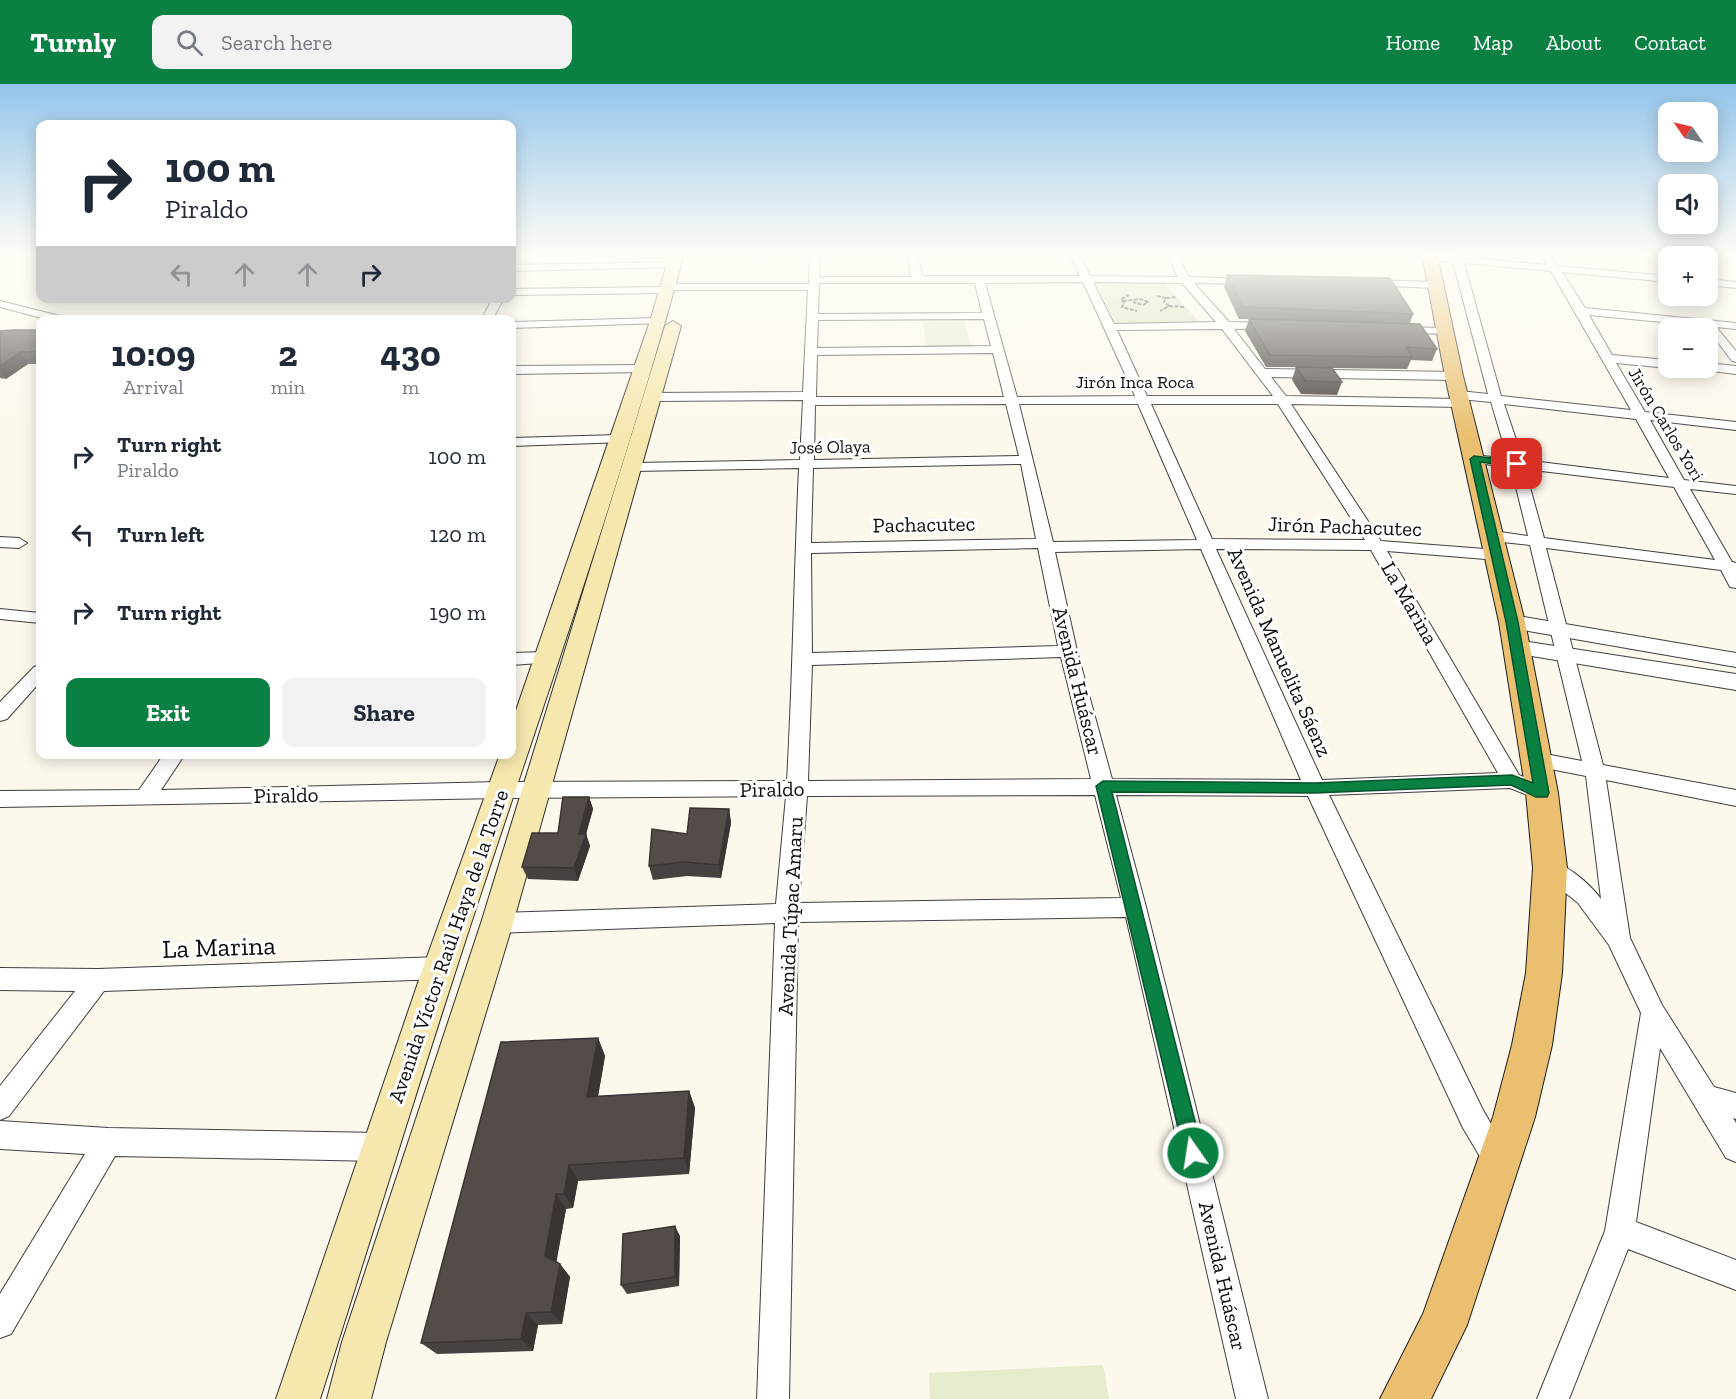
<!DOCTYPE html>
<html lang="en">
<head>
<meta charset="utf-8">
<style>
  :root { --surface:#fff; --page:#f2f2f3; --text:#1f2937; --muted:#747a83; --accent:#0b8043 }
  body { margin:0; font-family:"Zilla Slab",serif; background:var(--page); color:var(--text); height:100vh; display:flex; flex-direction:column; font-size:22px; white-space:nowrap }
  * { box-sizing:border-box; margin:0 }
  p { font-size:20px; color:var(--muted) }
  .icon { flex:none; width:33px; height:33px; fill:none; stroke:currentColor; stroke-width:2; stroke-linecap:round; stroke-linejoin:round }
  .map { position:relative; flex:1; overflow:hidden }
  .details { position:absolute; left:36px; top:231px; width:480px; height:444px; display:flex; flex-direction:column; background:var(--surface); border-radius:12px; box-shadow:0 3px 15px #0003 }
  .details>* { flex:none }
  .guide { position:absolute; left:36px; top:36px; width:480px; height:183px; border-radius:12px; box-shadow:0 3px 15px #0003; background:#fff; color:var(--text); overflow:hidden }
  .needle { width:39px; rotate:304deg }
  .buttons { position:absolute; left:1658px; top:18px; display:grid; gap:12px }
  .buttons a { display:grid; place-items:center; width:60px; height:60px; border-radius:12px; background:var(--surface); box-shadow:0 3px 15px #0003; font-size:30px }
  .pin { position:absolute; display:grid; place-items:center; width:51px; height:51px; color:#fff; margin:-26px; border-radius:12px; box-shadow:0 3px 9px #0006 }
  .me { position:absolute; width:66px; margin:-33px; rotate:347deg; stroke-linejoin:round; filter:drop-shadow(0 0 4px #0008) }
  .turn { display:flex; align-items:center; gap:21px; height:126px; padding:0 30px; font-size:27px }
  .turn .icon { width:78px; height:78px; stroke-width:2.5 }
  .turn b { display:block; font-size:42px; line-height:51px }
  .lanes { display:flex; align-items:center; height:57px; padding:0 30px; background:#0003; justify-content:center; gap:30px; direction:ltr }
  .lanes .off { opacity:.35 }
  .eta { display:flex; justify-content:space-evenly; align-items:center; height:102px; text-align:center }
  .eta b { font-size:36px; font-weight:800; line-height:42px }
  .button { display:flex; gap:12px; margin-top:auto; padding:12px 30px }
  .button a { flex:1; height:69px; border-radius:12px; background:var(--accent); color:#fff; font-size:24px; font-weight:800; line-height:69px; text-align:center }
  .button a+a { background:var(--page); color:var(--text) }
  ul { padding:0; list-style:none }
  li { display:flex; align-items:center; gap:18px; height:78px; padding:0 30px }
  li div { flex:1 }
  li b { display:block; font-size:22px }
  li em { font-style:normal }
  header { display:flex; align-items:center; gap:36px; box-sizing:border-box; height:84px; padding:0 30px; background:var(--accent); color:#fff }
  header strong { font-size:28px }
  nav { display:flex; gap:33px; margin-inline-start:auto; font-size:21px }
  .search { width:420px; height:54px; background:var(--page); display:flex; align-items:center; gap:15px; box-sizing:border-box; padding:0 21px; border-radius:12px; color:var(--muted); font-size:22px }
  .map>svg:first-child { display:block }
</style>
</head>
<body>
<header>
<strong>Turnly</strong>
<div class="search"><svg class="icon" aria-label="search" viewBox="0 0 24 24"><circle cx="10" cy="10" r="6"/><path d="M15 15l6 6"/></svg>Search here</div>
<nav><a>Home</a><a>Map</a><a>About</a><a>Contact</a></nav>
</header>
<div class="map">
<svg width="1736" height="1315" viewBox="0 0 1736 1315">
  <rect width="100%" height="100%" fill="#fdf8ec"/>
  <!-- green -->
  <polygon fill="#d4e3ba" points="1099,199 1164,199 1199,238 1118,239 1114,237 1096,200"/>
  <!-- pitch -->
  <g fill="#e4eccb">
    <polygon points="964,236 971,262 926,263 923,237"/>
    <polygon points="1103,1281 1109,1315 930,1315 929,1289"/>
  </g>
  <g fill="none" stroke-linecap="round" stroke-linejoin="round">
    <defs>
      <g id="minor">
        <path d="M 810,170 L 820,170 L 819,193 L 911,193 L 908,170 L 918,170 L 922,192 L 1080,192 L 1069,170 L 1079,170 L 1090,192 L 1178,193 L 1167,170 L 1177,170 L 1189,193 L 1255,195 L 1256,197 L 1251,200 L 1194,199 L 1229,238 L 1276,239 L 1276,243 L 1272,244 L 1234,245 L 1265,285 L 1454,288 L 1460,292 L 1454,296 L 1271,293 L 1286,312 L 1461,315 L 1467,319 L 1461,323 L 1291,320 L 1381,457 L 1498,466 L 1506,471 L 1498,476 L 1387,467 L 1519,691 L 1549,704 L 1552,709 L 1549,714 L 1542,717 L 1510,704 L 1329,711 L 1483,1026 L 1512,1076 L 1508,1086 L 1498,1090 L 1488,1086 L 1463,1044 L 1308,712 L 1116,711 L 1146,823 L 1268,1315 L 1236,1315 L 1126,833 L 798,838 L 789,1315 L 757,1315 L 775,839 L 497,849 L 489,846 L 485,839 L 489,832 L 497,829 L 776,820 L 786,712 L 500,714 L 0,723 L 0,707 L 139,706 L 164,670 L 185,670 L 161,706 L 500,698 L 787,697 C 793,593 794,488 799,384 L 633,387 L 626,383 L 633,379 L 800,376 L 803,316 L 654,317 L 648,313 L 654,309 L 803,308 L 808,206 L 672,206 L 667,209 L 512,211 L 512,205 L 663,203 L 668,200 L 809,200 ZM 1083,198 L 1135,312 L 1017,313 L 985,199 ZM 1093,198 L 1182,199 L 1216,238 L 1114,240 ZM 819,199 L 975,199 L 982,229 L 818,230 ZM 984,235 L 991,262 L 817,264 L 818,236 ZM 1222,245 L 1273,312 L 1147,312 L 1117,246 ZM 993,269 L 1004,313 L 816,313 L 817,271 ZM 1006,320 L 1019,372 L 814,376 L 815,321 ZM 1019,320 L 1138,320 L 1197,456 L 1053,458 ZM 1151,320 L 1278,320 L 1365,456 L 1212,455 ZM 1021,380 L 1036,455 L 811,459 L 813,384 ZM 1038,464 L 1058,562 L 812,569 L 811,469 ZM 1201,465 L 1301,696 L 1112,695 L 1077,567 L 1055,468 ZM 1216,465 L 1371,466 L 1498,689 L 1322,696 ZM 1061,573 L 1091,695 L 808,697 L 812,581 ZM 1095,711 L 1121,814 L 799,819 L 807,712 Z"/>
        <path d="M 1430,170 L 1452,172 L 1451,170 L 1461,170 L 1462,173 L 1547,181 L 1540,170 L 1550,170 L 1557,182 L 1668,192 L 1668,198 L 1562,188 L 1585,224 L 1736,239 L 1736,245 L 1716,243 L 1736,267 L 1736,278 L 1732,277 L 1707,244 L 1703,242 L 1589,231 L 1612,271 L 1668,276 L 1668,284 L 1616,279 L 1645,328 L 1736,338 L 1736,346 L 1650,336 L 1684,396 L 1736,402 L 1736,410 L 1690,405 L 1732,478 L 1736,479 L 1736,504 L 1730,503 L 1721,486 L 1546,464 L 1603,681 L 1736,706 L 1736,722 L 1606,696 L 1630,854 L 1662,921 L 1714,1003 L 1736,1009 L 1736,1035 L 1733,1034 L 1736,1039 L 1736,1078 L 1726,1074 L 1660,964 L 1636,1138 L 1736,1176 L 1736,1206 L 1628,1165 L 1569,1315 L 1537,1315 L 1605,1147 L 1641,929 L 1609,861 L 1578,819 L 1542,790 L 1539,784 L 1542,778 C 1560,772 1591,801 1601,815 L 1586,692 L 1535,682 L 1528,680 L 1525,675 L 1528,670 L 1535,668 L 1582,677 L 1530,461 L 1493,457 L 1485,452 L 1493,447 L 1528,452 L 1511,383 L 1475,379 L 1468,375 L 1475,371 L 1508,375 L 1491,318 L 1460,315 L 1454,311 L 1460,307 L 1488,310 L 1453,178 L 1426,175 L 1425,173 ZM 1464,179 L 1551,187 L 1631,326 L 1501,312 ZM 1504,320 L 1636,335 L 1669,394 L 1523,376 ZM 1525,385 L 1674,403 L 1715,476 L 1544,454 Z"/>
        <polygon points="673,178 678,181 677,183 512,187 512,181"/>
        <polygon points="1707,195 1736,198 1736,204 1707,201"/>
        <polygon points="1367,196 1436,198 1441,201 1436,204 1363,201 1362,199"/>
        <polygon points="493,214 504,214 492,236 481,236"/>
        <polygon points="0,217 68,234 69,236 49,236 0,223"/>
        <polygon points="658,234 664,237 662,239 512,244 512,238"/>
        <polygon points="1398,243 1445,244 1451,247 1445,250 1394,248 1394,244"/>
        <polygon points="1707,279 1736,282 1736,290 1703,286 1701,284 1707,284"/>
        <polygon points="641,281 645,282 645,288 512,290 512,282"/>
        <polygon points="619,351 626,355 624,358 512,362 512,354"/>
        <polygon points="0,453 19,454 27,459 19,464 0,463"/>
        <polygon points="0,525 40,529 40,539 0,535"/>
        <polygon points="547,568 553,570 556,574 553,578 512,581 512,569"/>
        <polygon points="40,581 40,598 7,635 0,637 0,618 34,583"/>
        <polygon points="440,873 448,877 452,884 448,891 440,895 104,907 9,1032 0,1036 0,1002 75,907 0,906 0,884 98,885"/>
        <polygon points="0,1037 108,1044 381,1049 391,1053 395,1063 391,1073 381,1077 115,1072 11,1250 0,1254 0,1210 85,1070 0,1065"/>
      </g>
      <g id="tertiary">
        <polygon points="1512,531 1736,569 1736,583 1505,543 1501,538 1505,533"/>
        <polygon points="1516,556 1736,590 1736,606 1508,568 1505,563 1508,558"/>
      </g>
      <g id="secondary">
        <path d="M 670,170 L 684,170 C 627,380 554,590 485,797 C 428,969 375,1142 320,1315 L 276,1315 L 423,884 L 500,670 L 512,670 L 512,638 L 650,237 Z"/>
        <polygon points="673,237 681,242 513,839 386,1258 371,1315 327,1315 342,1258 481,839 665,242"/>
      </g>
      <polygon id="primary" points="1422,170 1437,170 1463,292 1525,538 1558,709 1567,784 1562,889 1552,961 1535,1033 1467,1241 1431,1315 1380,1315 1423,1230 1493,1033 1512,961 1526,889 1533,784 1526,709 1499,538 1445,292"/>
    </defs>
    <!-- minor casing -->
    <use href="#minor" stroke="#3f3f3f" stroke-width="2"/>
    <!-- tertiary casing -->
    <use href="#tertiary" stroke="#3f3f3f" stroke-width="2"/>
    <!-- secondary casing -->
    <use href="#secondary" stroke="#2e2e2e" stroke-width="2"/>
    <!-- primary casing -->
    <use href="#primary" stroke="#1d1d1d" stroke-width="2"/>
    <!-- path -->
    <g stroke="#2e2e2e" stroke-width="2" stroke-dasharray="4 1.5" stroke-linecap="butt">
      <polyline points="1126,211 1128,212 1121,215 1124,219 1122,223 1137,227"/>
      <polyline points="1157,212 1166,214 1164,218 1169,222 1160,227"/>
      <polyline points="1166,214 1177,213"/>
      <polyline points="1123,217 1140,215 1148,218 1143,221 1133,218"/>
      <polyline points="1169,222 1185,223"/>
    </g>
    <!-- minor -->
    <use href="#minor" fill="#fff" fill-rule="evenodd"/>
    <!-- tertiary -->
    <use href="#tertiary" fill="#fff" fill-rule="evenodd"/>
    <!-- secondary -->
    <use href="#secondary" fill="#f6e7ae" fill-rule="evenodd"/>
    <!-- primary -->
    <use href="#primary" fill="#eac070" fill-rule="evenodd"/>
  </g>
  <!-- wall -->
  <g fill="#47413f">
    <polygon points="1227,191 1413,230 1410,239 1437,265 1432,277 1411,276 1407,285 1332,284 1342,298 1337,311 1301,310 1292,296 1296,283 1266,283 1245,247 1249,235 1239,235 1224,203"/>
    <polygon points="40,246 40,280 28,280 6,295 0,294 0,247"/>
    <polygon points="589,713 593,725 586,750 590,762 578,797 528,795 522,783 558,749"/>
    <polygon points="729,725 731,739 721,794 687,792 653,796 649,782 687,750"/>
    <polygon points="598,954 605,972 598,1012 689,1007 695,1024 689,1090 578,1097 573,1124 566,1125 556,1178 560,1180 570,1193 562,1240 538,1241 533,1267 437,1270 421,1259"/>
    <polygon points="680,1152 679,1202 627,1210 621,1201"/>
  </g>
  <!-- shaded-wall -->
  <g fill="#3a3533">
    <polygon points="20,268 28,280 6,295 0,285 0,282"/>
    <polygon points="589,713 593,725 586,750 590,762 578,797 574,784 579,750"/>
    <polygon points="729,725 731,739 721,794 719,781"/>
    <polygon points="598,954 605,972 595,1030 587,1013"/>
    <polygon points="689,1007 695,1024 689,1090 684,1074"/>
    <polygon points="569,1081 578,1097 573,1124 564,1110"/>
    <polygon points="556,1110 566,1125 555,1186 545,1172"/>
    <polygon points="675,1142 680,1152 679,1202 675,1193"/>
    <polygon points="560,1180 570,1193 562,1240 551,1228"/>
    <polygon points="526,1229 538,1241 533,1267 521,1255"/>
  </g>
  <!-- building -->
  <g fill="#534c49" stroke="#3a3533" stroke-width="1.5">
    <polygon points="1227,191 1390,194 1413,230 1243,223"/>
    <polygon points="1249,235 1420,240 1437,265 1406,263 1412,273 1270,271"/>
    <polygon points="13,246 40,246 40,268 20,268 0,282 0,247"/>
    <polygon points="1296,283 1332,284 1342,298 1305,297"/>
    <polygon points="563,713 589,713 579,750 586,750 574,784 522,783 532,749 558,749"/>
    <polygon points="690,724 729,725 719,781 684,778 649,782 652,745 687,750"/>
    <polygon points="598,954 587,1013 689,1007 684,1074 569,1081 564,1110 556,1110 545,1172 560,1180 551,1228 526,1229 521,1255 421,1259 501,958"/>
    <polygon points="675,1142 675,1193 621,1201 623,1150"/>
  </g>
  <!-- sky -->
  <linearGradient id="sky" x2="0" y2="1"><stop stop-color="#94c5eb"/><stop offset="0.48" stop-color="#fefcf6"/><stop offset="1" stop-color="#fefcf6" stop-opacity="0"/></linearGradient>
  <rect width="1736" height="354" fill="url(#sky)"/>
  <!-- route -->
  <polygon fill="#0b8043" stroke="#07532c" stroke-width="1.5" points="1474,372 1517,377 1522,380 1517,383 1480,378 1518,538 1549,709 1547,713 1536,713 1511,701 1315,709 1112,708 1203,1069 1200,1076 1193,1079 1187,1076 1184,1069 1096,702 1103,697 1315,699 1512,691 1533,699 1506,538 1470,375"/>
  <g text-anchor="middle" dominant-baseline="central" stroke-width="6" stroke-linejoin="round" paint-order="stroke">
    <!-- far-street labels -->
    <g font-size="18" fill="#0c0c0c" stroke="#fff">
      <text x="1135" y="298">Jirón Inca Roca</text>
      <text transform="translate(1666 340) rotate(59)">Jirón Carlos Yori</text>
      <text transform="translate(830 363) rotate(-1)">José Olaya</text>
    </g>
    <!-- street labels -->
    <g font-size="21" fill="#0c0c0c" stroke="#fff">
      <text transform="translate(924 440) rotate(-1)">Pachacutec</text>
      <text transform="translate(1345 442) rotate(2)">Jirón Pachacutec</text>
      <text transform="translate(1410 519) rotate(60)">La Marina</text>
      <text transform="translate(1280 568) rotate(66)">Avenida Manuelita Sáenz</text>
      <text transform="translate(1078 597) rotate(76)">Avenida Huáscar</text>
      <text transform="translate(772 705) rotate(-1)">Piraldo</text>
      <text transform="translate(286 711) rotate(-1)">Piraldo</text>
      <text transform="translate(790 832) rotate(-87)">Avenida Túpac Amaru</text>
      <text transform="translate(448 862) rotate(-71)">Avenida Víctor Raúl Haya de la Torre</text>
      <text transform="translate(1223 1192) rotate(77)">Avenida Huáscar</text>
    </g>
    <!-- near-street labels -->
    <g font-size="26" fill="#0c0c0c" stroke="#fff">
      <text transform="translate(219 863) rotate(-2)">La Marina</text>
    </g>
  </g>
</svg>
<div class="buttons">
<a><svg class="needle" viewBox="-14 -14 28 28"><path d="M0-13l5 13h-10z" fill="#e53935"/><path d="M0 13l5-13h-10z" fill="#747a83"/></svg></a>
<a><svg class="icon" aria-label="sound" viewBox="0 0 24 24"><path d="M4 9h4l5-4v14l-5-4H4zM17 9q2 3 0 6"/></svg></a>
<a>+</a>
<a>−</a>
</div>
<div class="pin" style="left:1517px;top:380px;background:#d93025"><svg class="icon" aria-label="arrive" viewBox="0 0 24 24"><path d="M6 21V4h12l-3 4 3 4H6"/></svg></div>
<svg class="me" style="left:1193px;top:1069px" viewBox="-20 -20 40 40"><circle r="17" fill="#0b8043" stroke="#fff" stroke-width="3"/><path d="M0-11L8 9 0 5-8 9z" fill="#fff"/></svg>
<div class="guide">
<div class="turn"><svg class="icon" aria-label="right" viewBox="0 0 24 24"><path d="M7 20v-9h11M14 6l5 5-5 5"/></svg><div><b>100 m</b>Piraldo</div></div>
<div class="lanes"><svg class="icon off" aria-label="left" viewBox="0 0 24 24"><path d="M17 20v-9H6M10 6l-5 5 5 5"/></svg><svg class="icon off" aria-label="ahead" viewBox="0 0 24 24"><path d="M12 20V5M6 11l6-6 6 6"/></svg><svg class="icon off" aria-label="ahead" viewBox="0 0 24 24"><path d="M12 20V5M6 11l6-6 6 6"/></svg><svg class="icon" aria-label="right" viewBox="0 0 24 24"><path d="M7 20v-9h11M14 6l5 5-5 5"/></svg></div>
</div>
<section class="details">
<div class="eta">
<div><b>10:09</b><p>Arrival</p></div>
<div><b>2</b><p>min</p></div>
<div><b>430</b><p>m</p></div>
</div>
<ul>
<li><svg class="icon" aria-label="right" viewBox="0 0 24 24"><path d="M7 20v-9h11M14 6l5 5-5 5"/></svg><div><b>Turn right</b><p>Piraldo</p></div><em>100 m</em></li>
<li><svg class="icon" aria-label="left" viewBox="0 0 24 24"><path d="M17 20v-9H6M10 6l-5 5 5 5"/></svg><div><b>Turn left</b></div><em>120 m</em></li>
<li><svg class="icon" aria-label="right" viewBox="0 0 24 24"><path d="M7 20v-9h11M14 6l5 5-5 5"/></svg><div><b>Turn right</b></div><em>190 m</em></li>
</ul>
<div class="button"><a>Exit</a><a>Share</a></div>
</section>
</div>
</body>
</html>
